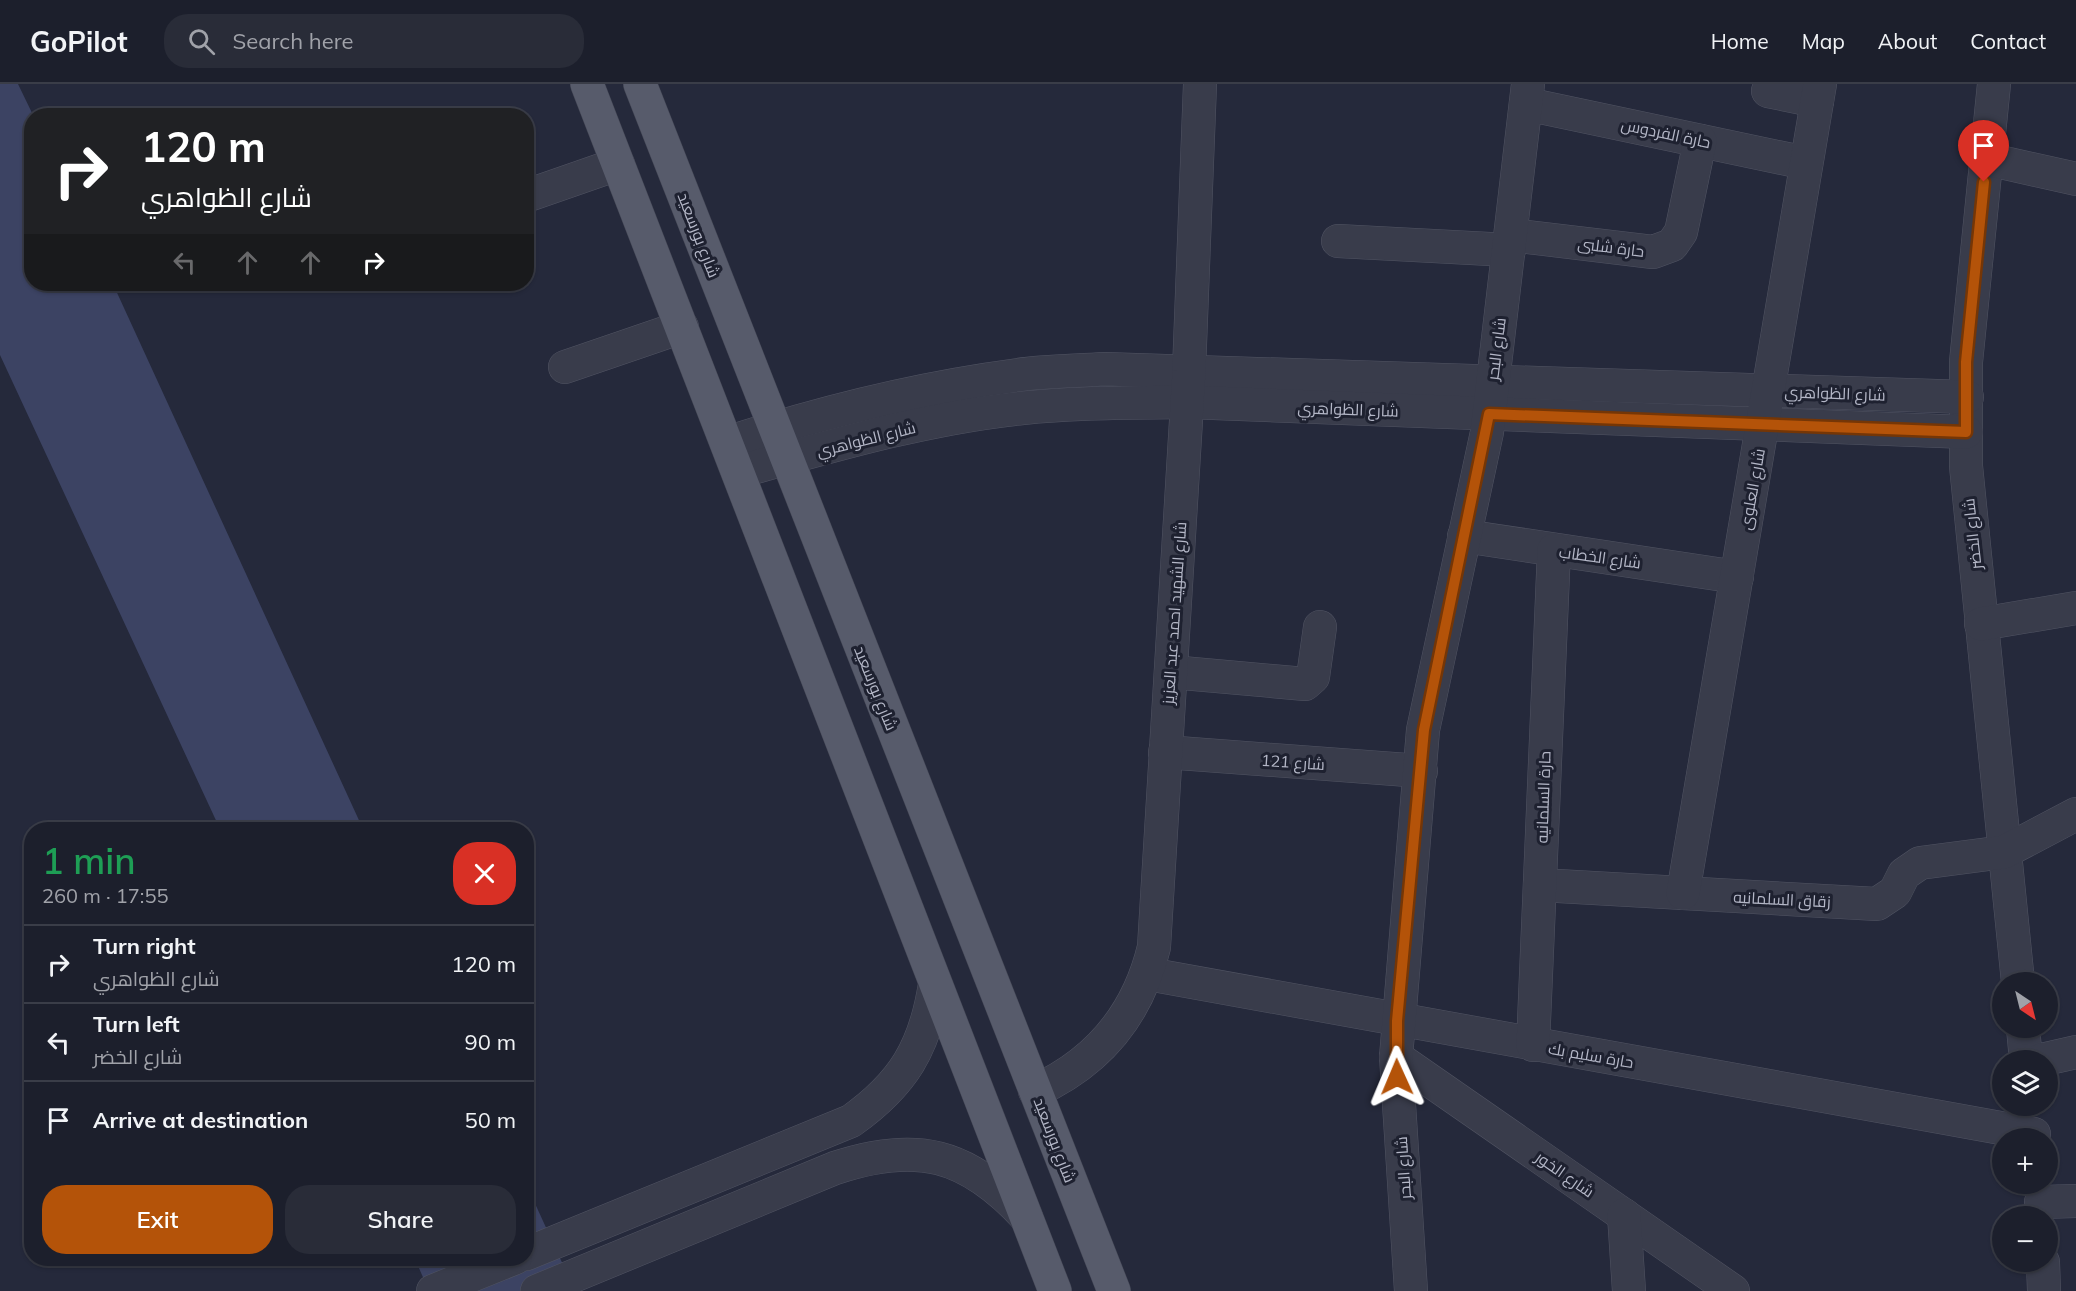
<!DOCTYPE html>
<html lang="en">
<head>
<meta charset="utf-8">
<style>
  :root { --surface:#1c1f2c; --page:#292c38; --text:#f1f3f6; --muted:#a0a2a9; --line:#3a3d48; --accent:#b45309 }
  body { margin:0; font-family:Mulish,Cairo,sans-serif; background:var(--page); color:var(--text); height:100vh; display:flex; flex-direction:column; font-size:22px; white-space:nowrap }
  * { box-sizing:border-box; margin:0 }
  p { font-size:20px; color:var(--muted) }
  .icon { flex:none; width:33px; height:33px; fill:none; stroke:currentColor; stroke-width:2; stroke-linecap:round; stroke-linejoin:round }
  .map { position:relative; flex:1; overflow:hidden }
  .details { position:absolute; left:24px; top:738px; width:510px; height:444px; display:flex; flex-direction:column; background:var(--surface); border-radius:24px; box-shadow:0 2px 4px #0004,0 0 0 2px var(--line) }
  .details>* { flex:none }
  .top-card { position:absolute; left:24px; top:24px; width:510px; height:183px; border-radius:24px; box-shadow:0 2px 4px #0004,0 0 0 2px var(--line); background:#202124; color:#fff; overflow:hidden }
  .needle { width:39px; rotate:145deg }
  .tools { position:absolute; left:1992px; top:888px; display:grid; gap:12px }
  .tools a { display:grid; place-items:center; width:66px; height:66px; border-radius:50%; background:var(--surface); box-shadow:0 2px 4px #0004,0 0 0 2px var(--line); font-size:30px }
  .pin { position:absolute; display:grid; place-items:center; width:51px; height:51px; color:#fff; margin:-62px -26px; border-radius:50% 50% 50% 0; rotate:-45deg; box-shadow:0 0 6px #0007 }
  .pin .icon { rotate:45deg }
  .me { position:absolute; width:66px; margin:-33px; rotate:359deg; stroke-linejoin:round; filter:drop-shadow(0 0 4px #0008) }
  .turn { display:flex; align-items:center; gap:21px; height:126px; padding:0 18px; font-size:27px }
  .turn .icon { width:78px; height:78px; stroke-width:2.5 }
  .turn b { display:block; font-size:42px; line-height:51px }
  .lanes { display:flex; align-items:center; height:57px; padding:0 18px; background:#0003; justify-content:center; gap:30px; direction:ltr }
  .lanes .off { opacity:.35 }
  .round { display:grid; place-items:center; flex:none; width:63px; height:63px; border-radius:24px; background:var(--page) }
  .summary { display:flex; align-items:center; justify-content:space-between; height:102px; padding:0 18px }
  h1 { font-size:36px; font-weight:600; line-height:45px; color:#1e9e55 }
  .action { display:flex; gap:12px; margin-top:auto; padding:12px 18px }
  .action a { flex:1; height:69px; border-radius:24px; background:var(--accent); color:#fff; font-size:24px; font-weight:600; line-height:69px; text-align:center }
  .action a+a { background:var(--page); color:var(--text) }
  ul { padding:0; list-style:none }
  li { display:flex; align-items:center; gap:18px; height:78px; padding:0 18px; border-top:2px solid var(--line) }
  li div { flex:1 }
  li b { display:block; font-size:22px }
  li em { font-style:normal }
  header { display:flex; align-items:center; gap:36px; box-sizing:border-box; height:84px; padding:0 30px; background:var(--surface); border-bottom:2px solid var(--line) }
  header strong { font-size:28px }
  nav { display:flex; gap:33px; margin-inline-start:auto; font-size:21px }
  .search { width:420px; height:54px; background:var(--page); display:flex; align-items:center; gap:15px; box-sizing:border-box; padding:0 21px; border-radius:24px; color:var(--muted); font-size:22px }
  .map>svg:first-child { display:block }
</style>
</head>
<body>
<header>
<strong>GoPilot</strong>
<div class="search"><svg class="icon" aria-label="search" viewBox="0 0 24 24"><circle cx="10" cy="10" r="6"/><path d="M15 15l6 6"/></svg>Search here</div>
<nav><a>Home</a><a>Map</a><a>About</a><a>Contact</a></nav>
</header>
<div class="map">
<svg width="2076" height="1207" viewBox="0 0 2076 1207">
  <rect width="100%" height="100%" fill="#25293b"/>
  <!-- water -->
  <g fill="#3c4363">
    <polygon points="0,0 18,0 33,31 32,200 113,200 363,745 220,745 0,271"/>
    <polygon points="527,1102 575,1207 429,1207 415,1175 526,1174"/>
  </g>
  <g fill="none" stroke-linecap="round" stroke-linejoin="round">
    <defs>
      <g id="minor">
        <polyline points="1994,0 1966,278 1966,382 2018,898"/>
        <polyline points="1768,7 1817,17"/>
        <polyline points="1526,20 1806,79"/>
        <polyline points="1987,75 2076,95"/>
        <polyline points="526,112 618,80"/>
        <polyline points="1511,151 1653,168 1672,161 1681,148 1700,57"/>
        <polyline points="1338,157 1509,166"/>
        <polyline points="565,283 682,243"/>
        <path d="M 727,359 C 822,328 919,304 1018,291 C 1046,287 1076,287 1105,285 L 1967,313"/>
        <path d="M 738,388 C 831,362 926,334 1023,324 C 1077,318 1132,319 1187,318 L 1966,348"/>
        <polyline points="1464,452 1737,493"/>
        <polyline points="1981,540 2076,524"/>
        <polyline points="1171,588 1305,600 1313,593 1320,543"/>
        <polyline points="1165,668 1421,687"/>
        <polyline points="1540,801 1877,820 1895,808 1904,790 1920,779 2004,768 2076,730"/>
        <polyline points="1683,809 1820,0"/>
        <polyline points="1148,890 2034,1050"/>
        <polyline points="2023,944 2026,976"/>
        <polyline points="1533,961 1554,466"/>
        <polyline points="1396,973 1733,1207"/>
        <polyline points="2041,976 2076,968"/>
        <path d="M 1035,1007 C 1099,978 1138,930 1154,863 L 1189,287 L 1200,0"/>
        <polyline points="2041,1118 2076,1117"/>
        <polyline points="1624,1131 1629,1207"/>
        <path d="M 526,1170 L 851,1037 C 903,1000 925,964 935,900"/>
        <polyline points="2043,1178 2044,1207"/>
        <polyline points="433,1207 515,1174"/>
        <path d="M 537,1207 L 835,1084 C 916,1057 967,1069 1026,1133"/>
        <polyline points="1411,1207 1396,973 1423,646 1487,348 1528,0"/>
      </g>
      <g id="major">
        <polyline points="587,0 1055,1207"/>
        <polyline points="640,0 1114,1207"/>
      </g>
    </defs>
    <!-- minor casing -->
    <use href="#minor" stroke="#515463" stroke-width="34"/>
    <!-- major casing -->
    <use href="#major" stroke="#424554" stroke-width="34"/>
    <!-- minor -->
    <use href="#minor" stroke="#393c4b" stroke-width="33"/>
    <!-- major -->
    <use href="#major" stroke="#575b6b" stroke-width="33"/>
  </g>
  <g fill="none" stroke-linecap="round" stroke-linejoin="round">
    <defs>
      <polyline id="route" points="1397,993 1397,937 1424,646 1489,330 1966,348 1966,278 1984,98"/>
    </defs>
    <!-- route casing -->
    <use href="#route" stroke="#753606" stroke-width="15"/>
    <!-- route -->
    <use href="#route" stroke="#b45309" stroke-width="10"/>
  </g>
  <g text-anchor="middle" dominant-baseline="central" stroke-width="6" stroke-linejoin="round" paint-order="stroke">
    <!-- street labels -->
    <g font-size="16" fill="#b4b7c7" stroke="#1e2130">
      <text transform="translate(1666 49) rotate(12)">حارة الفردوس</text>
      <text transform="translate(699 151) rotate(69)">شارع بورسعيد</text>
      <text transform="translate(1611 163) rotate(7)">حارة شلبى</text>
      <text transform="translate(1496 265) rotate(-83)">شارع البحر</text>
      <text transform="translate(1835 309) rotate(2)">شارع الظواهري</text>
      <text transform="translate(1348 325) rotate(2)">شارع الظواهري</text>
      <text transform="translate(866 355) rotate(-14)">شارع الظواهري</text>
      <text transform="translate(1752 405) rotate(-80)">شارع العلوى</text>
      <text transform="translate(1972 450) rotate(-96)">شارع الخضر</text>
      <text transform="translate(1600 473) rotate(8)">شارع الخطاب</text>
      <text transform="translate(1174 529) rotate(-86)">شارع الشهيد احمد عبد العزيز</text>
      <text transform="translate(876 604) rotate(68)">شارع بورسعيد</text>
      <text transform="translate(1293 678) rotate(4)">شارع 121</text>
      <text transform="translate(1543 713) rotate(-88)">حارة السلمانيه</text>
      <text transform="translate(1782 815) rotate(3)">زقاق السلمانيه</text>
      <text transform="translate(1591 971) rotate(10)">حارة سليم بك</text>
      <text transform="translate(1055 1056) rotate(69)">شارع بورسعيد</text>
      <text transform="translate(1403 1084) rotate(-94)">شارع البحر</text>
      <text transform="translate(1565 1090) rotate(35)">شارع الخور</text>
    </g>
  </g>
</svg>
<div class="tools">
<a><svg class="needle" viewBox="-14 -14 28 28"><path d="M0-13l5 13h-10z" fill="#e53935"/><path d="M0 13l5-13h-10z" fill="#a0a2a9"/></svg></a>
<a><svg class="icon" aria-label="layers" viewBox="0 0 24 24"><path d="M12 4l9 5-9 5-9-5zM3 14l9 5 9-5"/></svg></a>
<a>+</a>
<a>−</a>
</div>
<div class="pin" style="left:1984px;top:98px;background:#d93025"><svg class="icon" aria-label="arrive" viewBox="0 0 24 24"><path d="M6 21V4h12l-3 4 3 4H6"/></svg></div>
<svg class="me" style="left:1397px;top:993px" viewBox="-20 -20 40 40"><path d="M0-17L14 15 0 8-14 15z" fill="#b45309" stroke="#fff" stroke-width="4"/></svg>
<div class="top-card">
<div class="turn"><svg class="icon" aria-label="right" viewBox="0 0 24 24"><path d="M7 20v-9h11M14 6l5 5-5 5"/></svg><div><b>120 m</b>شارع الظواهري</div></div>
<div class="lanes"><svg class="icon off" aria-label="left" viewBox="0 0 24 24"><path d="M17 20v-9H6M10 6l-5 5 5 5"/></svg><svg class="icon off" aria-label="ahead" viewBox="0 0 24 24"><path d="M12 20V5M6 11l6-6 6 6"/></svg><svg class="icon off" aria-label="ahead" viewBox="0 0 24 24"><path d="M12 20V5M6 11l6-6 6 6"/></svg><svg class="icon" aria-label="right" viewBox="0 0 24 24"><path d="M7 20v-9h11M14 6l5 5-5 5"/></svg></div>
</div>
<section class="details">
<div class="summary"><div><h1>1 min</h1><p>260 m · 17:55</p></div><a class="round" style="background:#d93025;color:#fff"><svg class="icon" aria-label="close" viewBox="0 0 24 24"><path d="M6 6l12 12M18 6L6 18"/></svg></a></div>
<ul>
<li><svg class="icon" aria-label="right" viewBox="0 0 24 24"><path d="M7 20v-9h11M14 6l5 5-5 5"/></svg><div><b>Turn right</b><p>شارع الظواهري</p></div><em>120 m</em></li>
<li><svg class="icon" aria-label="left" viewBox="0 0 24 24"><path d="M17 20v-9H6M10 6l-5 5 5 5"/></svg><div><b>Turn left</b><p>شارع الخضر</p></div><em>90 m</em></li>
<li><svg class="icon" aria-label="arrive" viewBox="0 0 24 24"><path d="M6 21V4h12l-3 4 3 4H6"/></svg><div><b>Arrive at destination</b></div><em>50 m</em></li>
</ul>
<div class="action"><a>Exit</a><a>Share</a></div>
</section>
</div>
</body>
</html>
